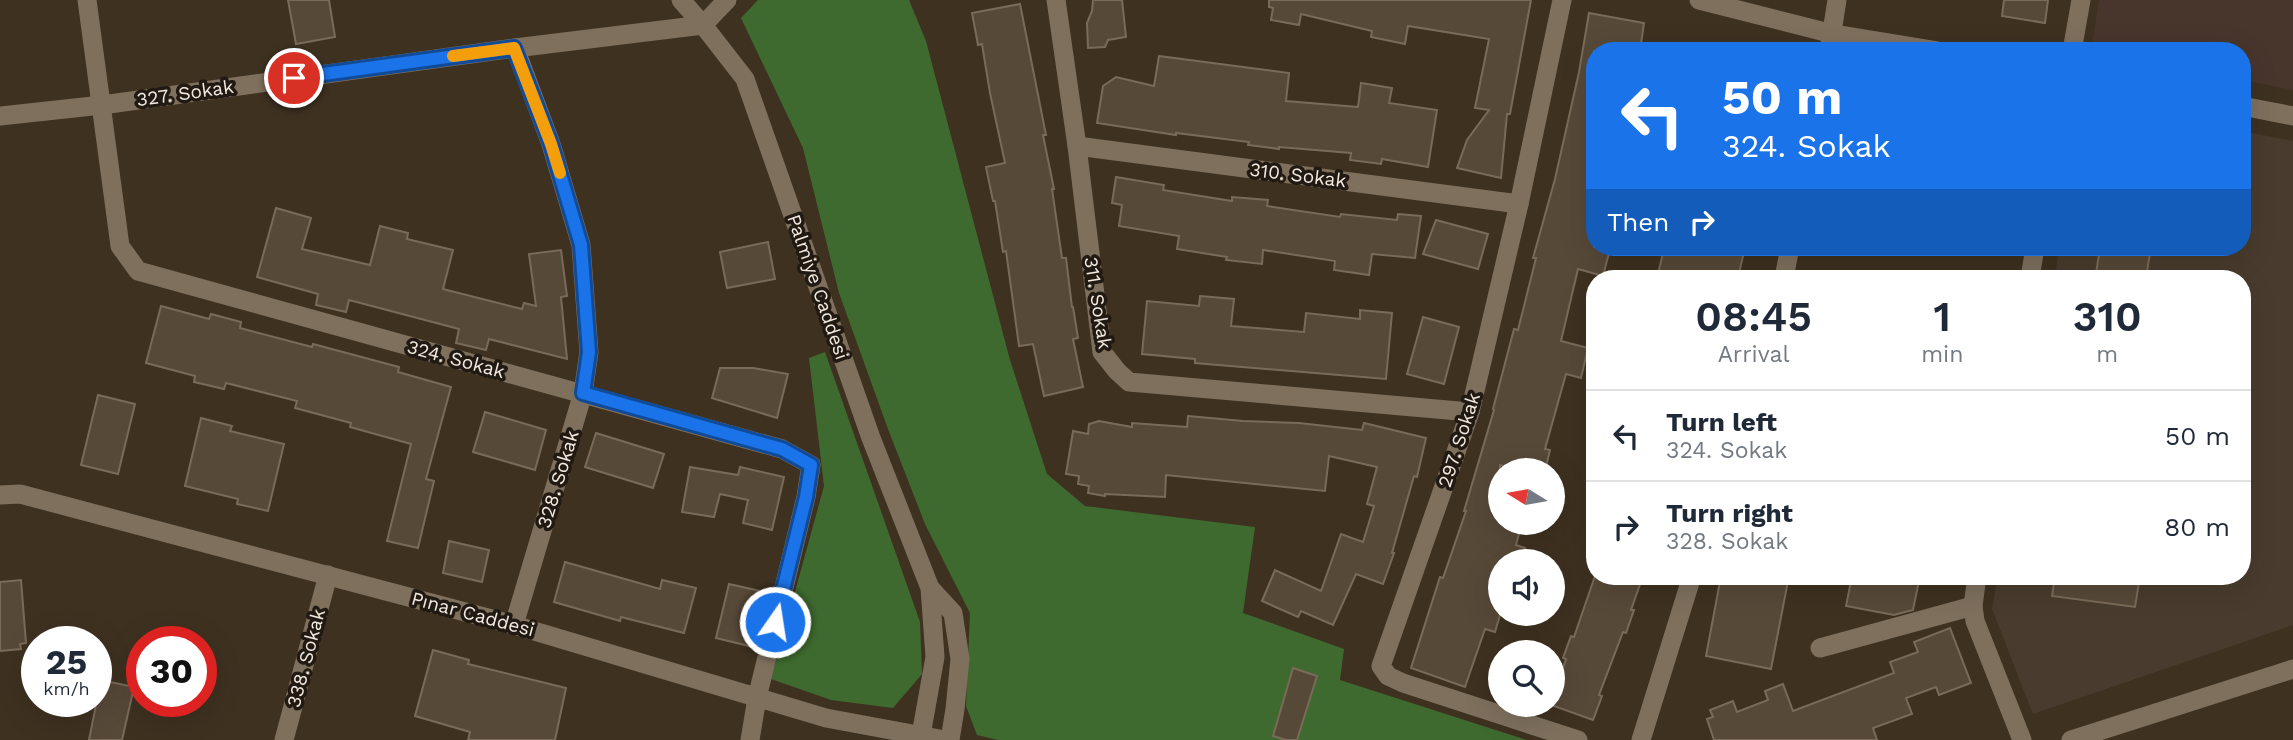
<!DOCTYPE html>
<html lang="en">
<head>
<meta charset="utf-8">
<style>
  :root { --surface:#fff; --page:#f6f6f7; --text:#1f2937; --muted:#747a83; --line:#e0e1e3 }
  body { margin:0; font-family:"Work Sans",sans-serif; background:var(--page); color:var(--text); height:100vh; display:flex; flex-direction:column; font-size:26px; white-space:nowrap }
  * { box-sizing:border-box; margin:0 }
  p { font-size:23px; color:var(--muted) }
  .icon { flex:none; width:38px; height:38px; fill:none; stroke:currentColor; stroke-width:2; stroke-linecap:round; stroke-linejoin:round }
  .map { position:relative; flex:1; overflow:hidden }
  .drawer { position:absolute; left:1586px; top:270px; width:665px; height:315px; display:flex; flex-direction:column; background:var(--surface); border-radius:28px; box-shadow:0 7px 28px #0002 }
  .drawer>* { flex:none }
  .banner { position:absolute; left:1586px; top:42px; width:665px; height:214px; border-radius:28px; box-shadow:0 7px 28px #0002; background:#1a73e8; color:#fff; overflow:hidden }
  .needle { width:46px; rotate:281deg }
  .buttons { position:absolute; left:1488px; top:458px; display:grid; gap:14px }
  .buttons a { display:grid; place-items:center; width:77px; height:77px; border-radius:50%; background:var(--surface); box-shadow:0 7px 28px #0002; font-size:35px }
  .speed { position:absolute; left:21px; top:626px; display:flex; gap:14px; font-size:35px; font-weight:700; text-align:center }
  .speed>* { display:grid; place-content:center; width:91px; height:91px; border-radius:50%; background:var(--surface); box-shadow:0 7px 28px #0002; line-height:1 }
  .speed small { font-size:18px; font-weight:400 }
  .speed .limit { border:10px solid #d22; background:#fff; color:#111 }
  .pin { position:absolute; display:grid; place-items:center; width:60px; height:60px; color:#fff; margin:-30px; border:4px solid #fff; border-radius:50%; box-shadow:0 2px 7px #0007 }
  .me { position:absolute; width:77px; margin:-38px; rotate:13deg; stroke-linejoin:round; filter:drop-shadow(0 0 5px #0008) }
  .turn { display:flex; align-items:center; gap:24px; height:147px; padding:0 21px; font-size:32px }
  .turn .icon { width:91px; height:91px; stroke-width:2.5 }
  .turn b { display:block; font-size:49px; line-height:60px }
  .then { display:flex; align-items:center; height:66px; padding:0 21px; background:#0003; gap:14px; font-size:26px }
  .eta { display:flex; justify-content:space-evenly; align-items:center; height:119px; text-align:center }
  .eta b { font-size:42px; font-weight:600; line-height:49px }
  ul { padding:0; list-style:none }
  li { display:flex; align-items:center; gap:21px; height:91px; padding:0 21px; border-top:2px solid var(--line) }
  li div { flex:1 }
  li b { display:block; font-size:26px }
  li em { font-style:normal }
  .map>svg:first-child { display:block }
</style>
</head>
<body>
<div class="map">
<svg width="2293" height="740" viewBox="0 0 2293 740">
  <rect width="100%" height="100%" fill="#3e3120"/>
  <!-- commercial -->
  <polygon fill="#48362d" points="2099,0 2293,0 2293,90 2242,80 2242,51 2091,51"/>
  <!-- education -->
  <polygon fill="#493c2e" points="2242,131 2293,141 2293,625 2033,714 1992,609 1998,576 2242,576 2242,278 2054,278 2060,247 2242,247"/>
  <!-- green -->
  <g fill="#3e6a2f">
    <polygon points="758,0 909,0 926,41 1010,360 1047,474 1085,506 1255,527 1243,613 1344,649 1340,680 1527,740 998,740 977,735 966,706 970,613 925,524 888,429 839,293 803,148 741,18"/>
    <polygon points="825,352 920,622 922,674 893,708 831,700 771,679 824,486 809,358"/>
  </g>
  <!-- building -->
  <g fill="#574938" stroke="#7a6b59" stroke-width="2">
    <polygon points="288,0 329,0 335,37 296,44"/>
    <polygon points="1093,0 1122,0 1126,37 1108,40 1105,47 1088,48 1087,23 1092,11"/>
    <polygon points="1269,0 1531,0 1510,114 1507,114 1501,178 1457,168 1467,140 1489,110 1475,108 1489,39 1408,26 1405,44 1371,37 1372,31 1301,14 1299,25 1271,20 1273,8 1269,7"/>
    <polygon points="2004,0 2048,0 2045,23 2002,16"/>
    <polygon points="1020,4 1046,135 1043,135 1054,189 1052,189 1062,258 1066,258 1072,307 1073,307 1078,338 1073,339 1083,387 1044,396 1033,344 1019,346 1006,251 1003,252 995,201 993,201 986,167 1005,163 990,93 982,44 978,45 972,13"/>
    <polygon points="1589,13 1644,23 1640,51 1594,51 1594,247 1610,249 1603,276 1578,269 1561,341 1588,348 1581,378 1566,374 1545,449 1550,450 1545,471 1520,471 1500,465 1500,523 1522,523 1516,545 1525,548 1520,562 1500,562 1500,615 1495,632 1485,629 1465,687 1411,668 1440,577 1443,578 1466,511 1464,511 1494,410 1493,409 1514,329 1518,330 1536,258 1533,258 1555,179 1579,72"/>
    <polygon points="1159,56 1289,73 1286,101 1358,107 1361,83 1392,88 1389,103 1437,110 1428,167 1382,159 1381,164 1350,160 1351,153 1279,147 1279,149 1248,145 1249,142 1176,133 1176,135 1097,123 1103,86 1116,77 1154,86"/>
    <polygon points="1116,177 1164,185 1163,190 1232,201 1232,197 1268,200 1267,206 1340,217 1341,214 1397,220 1398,214 1421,216 1415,258 1372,254 1369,275 1334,270 1335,261 1263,250 1262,264 1226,260 1227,257 1177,249 1179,236 1119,226 1122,205 1112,203"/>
    <polygon points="276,208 311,218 302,249 370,265 380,226 408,233 407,239 453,250 443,289 522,309 524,303 536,306 529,254 561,250 567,296 561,297 567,359 489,339 486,350 456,343 459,329 349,300 346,312 316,305 318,294 257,277"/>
    <polygon points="1436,220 1488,234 1478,269 1423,254"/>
    <polygon points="768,242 775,279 727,288 720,252"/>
    <polygon points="1670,247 1745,247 1738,278 1657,278 1663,253 1669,254"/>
    <polygon points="2100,247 2151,247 2146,278 2107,278 2108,276 2096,274"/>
    <polygon points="1200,296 1234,299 1231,326 1304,332 1306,313 1360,319 1360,310 1392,313 1386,379 1195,363 1195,359 1142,354 1147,301 1199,306"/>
    <polygon points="161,306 209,319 211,314 241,322 240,328 312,347 313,344 399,367 398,372 451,387 426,479 434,481 418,548 387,541 411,444 350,427 351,423 295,408 297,401 226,383 224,389 194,382 195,376 146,363"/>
    <polygon points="1423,317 1459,327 1444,384 1407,374"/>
    <polygon points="720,368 753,368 788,374 777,418 712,398"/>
    <polygon points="98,395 135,404 118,474 81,465"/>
    <polygon points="485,412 546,430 535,470 473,452"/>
    <polygon points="1188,416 1243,421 1299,423 1362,430 1364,423 1426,438 1417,477 1414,476 1392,553 1394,553 1383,584 1356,574 1333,625 1301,611 1298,617 1262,601 1275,570 1321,591 1341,534 1363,542 1374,506 1367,504 1377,467 1329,456 1325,491 1166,475 1165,497 1105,494 1105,496 1088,493 1089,486 1078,484 1079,476 1066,474 1073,431 1088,434 1089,424 1099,421 1132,427 1132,423 1187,427"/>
    <polygon points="201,418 232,426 230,431 284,444 268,511 237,504 238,499 185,486"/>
    <polygon points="596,433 664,454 653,488 585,467"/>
    <polygon points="690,467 738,475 740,467 784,477 772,530 743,523 748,500 720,494 714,517 682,512"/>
    <polygon points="449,541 489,550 482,582 443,573"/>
    <polygon points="565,562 660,589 662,580 696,588 684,633 621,617 620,621 554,602"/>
    <polygon points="1595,576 1643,576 1631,610 1634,610 1626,633 1623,632 1599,695 1602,696 1593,720 1551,705 1566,659 1563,658 1571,636 1574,637"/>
    <polygon points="1721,576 1789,576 1771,669 1706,656"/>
    <polygon points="1852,576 1920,576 1913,610 1894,615 1846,606"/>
    <polygon points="2055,576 2140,576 2135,607 2052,596"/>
    <polygon points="21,580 26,643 20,644 21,649 0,651 0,582"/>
    <polygon points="729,584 769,593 757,648 716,638"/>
    <polygon points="1950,628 1971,683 1939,695 1936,687 1906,698 1912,714 1873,728 1877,740 1714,740 1707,719 1713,717 1710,710 1733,701 1737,712 1768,700 1765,691 1783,684 1793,711 1894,673 1890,662 1918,652 1914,642"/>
    <polygon points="433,650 469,660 468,664 566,688 555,740 468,740 470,732 415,716"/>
    <polygon points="1293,668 1317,676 1297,740 1286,740 1273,736"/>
    <polygon points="101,680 134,687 122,740 89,740"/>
  </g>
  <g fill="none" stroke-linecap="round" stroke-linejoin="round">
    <!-- minor -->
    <g stroke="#7f705e" stroke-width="19">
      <polyline points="87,0 120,246 138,271 782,449 811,465 806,497 757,698 750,740"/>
      <polyline points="681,0 703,25 745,79 871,438 930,588 935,657 921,735"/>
      <polyline points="1056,0 1077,146 1102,352 1117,371 1129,382 1470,412"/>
      <polyline points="1562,0 1519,204 1470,412 1381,666 1388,676 1403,683 1578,740"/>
      <polyline points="1699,0 1833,34 1937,51"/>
      <polyline points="2072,51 2081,0"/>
      <polyline points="2242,106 2293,116"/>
      <polyline points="0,116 102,105 515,48 703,25 727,0"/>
      <polyline points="1077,146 1519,204"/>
      <polyline points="2030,278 2035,247"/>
      <polyline points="0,495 20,494 514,625 826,718 945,740"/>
      <polyline points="1977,576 1973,606 1975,621 2022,740"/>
      <polyline points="930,588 953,613 960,659 955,709 950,740"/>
      <polyline points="514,625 583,393 589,352 581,245 551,144 515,48"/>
      <polyline points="1820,648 1973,606"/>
      <polyline points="284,740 328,575"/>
    </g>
    <!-- secondary -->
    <g stroke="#7f705e" stroke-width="19">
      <polyline points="1829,51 1837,0"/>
      <polyline points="1784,278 1790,247"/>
      <polyline points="1641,740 1692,576"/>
      <polyline points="2071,740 2293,669"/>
    </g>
  </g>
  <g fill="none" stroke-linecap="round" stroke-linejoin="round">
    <defs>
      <polyline id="route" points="294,78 514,48 551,144 581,245 589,352 583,393 782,449 811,465 806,497 775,622"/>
    </defs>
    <!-- route casing -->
    <use href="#route" stroke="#114b97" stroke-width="18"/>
    <!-- route -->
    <use href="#route" stroke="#1a73e8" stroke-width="12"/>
    <!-- slow -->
    <polyline stroke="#f59e0b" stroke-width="12" points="453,56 514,48 551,144 560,173"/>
  </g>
  <g text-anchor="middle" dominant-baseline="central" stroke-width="7" stroke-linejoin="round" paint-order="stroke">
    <!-- street labels -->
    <g font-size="19" fill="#f2e9df" stroke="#201a13">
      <text transform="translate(185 93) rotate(-8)">327. Sokak</text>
      <text transform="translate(1298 175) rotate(7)">310. Sokak</text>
      <text transform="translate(818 287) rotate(71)">Palmiye Caddesi</text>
      <text transform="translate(1098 303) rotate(81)">311. Sokak</text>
      <text transform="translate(456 359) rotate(15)">324. Sokak</text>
      <text transform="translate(1459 440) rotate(-72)">297. Sokak</text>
      <text transform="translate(558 479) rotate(-73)">328. Sokak</text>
      <text transform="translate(473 614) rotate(15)">Pınar Caddesi</text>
      <text transform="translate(306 658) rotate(-75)">338. Sokak</text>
    </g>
  </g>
</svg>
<div class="buttons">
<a><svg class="needle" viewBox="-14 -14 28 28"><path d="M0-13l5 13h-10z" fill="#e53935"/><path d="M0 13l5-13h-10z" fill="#747a83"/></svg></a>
<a><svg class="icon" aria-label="sound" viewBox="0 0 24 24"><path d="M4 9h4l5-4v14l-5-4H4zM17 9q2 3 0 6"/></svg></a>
<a><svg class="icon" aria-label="search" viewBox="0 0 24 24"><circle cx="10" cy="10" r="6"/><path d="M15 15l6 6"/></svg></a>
</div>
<div class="speed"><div>25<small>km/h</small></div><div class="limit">30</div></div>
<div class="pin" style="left:294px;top:78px;background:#d93025"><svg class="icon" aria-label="arrive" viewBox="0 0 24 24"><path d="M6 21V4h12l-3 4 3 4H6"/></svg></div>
<svg class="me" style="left:775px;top:622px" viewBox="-20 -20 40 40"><circle r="17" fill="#1a73e8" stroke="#fff" stroke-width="3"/><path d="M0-11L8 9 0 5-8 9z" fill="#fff"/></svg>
<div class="banner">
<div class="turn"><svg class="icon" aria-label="left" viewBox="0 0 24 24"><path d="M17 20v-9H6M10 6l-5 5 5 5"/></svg><div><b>50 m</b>324. Sokak</div></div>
<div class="then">Then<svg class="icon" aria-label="right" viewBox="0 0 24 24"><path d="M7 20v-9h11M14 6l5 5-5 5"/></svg></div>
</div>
<section class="drawer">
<div class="eta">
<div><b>08:45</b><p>Arrival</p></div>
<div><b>1</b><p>min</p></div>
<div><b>310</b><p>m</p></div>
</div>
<ul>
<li><svg class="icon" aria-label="left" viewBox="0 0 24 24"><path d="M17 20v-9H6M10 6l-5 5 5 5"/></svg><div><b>Turn left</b><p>324. Sokak</p></div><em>50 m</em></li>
<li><svg class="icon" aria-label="right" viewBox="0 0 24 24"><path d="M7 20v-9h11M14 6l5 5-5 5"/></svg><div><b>Turn right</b><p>328. Sokak</p></div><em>80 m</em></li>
</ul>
</section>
</div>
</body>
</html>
